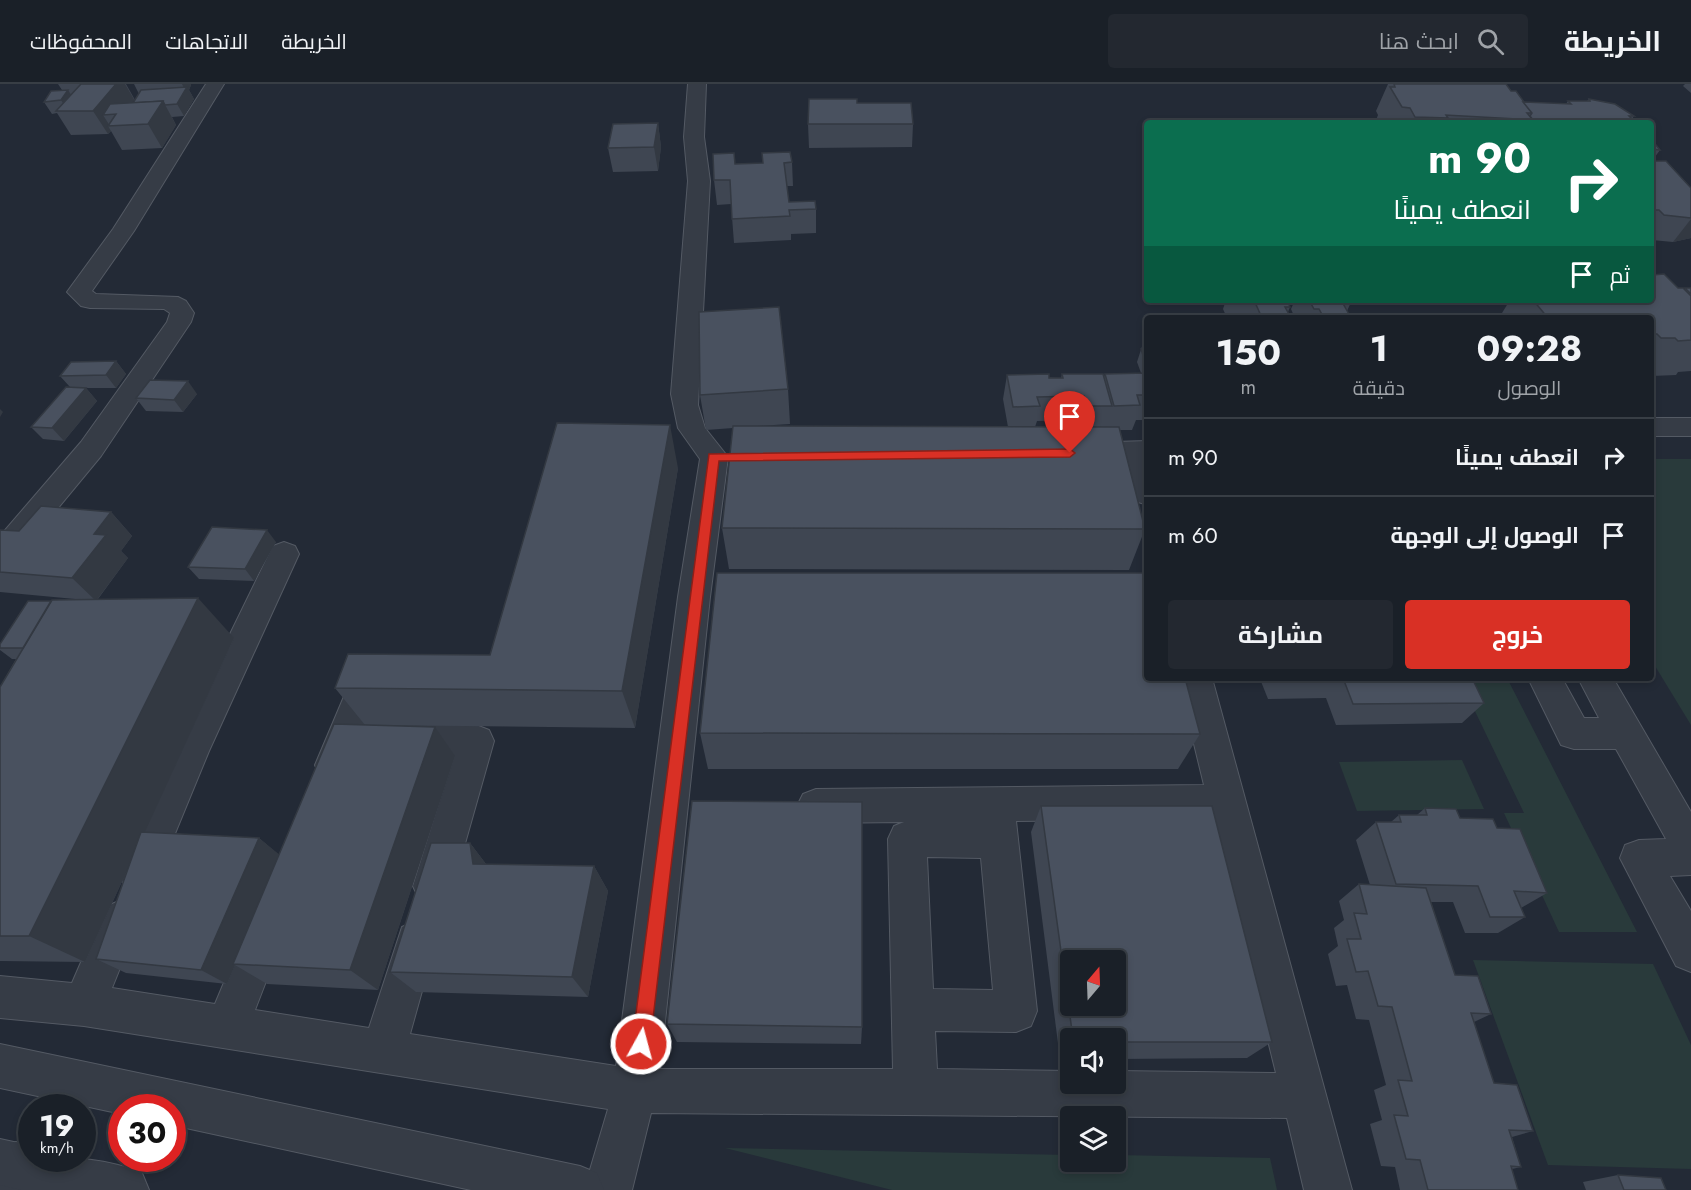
<!DOCTYPE html>
<html lang="ar">
<head>
<meta charset="utf-8">
<style>
  :root { --surface:#1a2028; --page:#232830; --text:#f1f3f6; --muted:#9fa3a8; --line:#383e45; --accent:#d93025 }
  body { margin:0; font-family:Jost,Cairo,sans-serif; background:var(--page); color:var(--text); direction:rtl; height:100vh; display:flex; flex-direction:column; font-size:22px; white-space:nowrap }
  * { box-sizing:border-box; margin:0 }
  p { font-size:20px; color:var(--muted) }
  .icon { flex:none; width:33px; height:33px; fill:none; stroke:currentColor; stroke-width:2; stroke-linecap:round; stroke-linejoin:round }
  .map { position:relative; flex:1; overflow:hidden; direction:ltr }
  .details { position:absolute; left:1144px; top:231px; width:510px; height:366px; display:flex; flex-direction:column; background:var(--surface); border-radius:6px; box-shadow:0 3px 9px #0003,0 0 0 2px var(--line); direction:rtl }
  .details>* { flex:none }
  .hud { position:absolute; left:1144px; top:36px; width:510px; height:183px; border-radius:6px; box-shadow:0 3px 9px #0003,0 0 0 2px var(--line); direction:rtl; background:#0b6e4f; color:#fff; overflow:hidden }
  .needle { width:39px; rotate:19deg }
  .controls { position:absolute; left:1060px; top:866px; display:grid; gap:12px }
  .controls a { display:grid; place-items:center; width:66px; height:66px; border-radius:6px; background:var(--surface); box-shadow:0 3px 9px #0003,0 0 0 2px var(--line); font-size:30px }
  .speed { position:absolute; left:18px; top:1010px; display:flex; gap:12px; font-size:30px; font-weight:700; text-align:center }
  .speed>* { display:grid; place-content:center; width:78px; height:78px; border-radius:50%; background:var(--surface); box-shadow:0 3px 9px #0003,0 0 0 2px var(--line); line-height:1 }
  .speed small { font-size:15px; font-weight:400 }
  .speed .limit { border:9px solid #d22; background:#fff; color:#111 }
  .pin { position:absolute; display:grid; place-items:center; width:51px; height:51px; color:#fff; margin:-62px -26px; border-radius:50% 50% 50% 0; rotate:-45deg; box-shadow:0 0 6px #0007 }
  .pin .icon { rotate:45deg }
  .me { position:absolute; width:66px; margin:-33px; rotate:7deg; stroke-linejoin:round; filter:drop-shadow(0 0 4px #0008) }
  .turn { display:flex; align-items:center; gap:21px; height:126px; padding:0 24px; font-size:27px }
  .turn .icon { width:78px; height:78px; stroke-width:2.5 }
  .turn b { display:block; font-size:42px; line-height:51px }
  .then { display:flex; align-items:center; height:57px; padding:0 24px; background:#0003; gap:12px; font-size:22px }
  .eta { display:flex; justify-content:space-evenly; align-items:center; height:102px; text-align:center }
  .eta b { font-size:36px; font-weight:700; line-height:42px }
  .action { display:flex; gap:12px; margin-top:auto; padding:12px 24px }
  .action a { flex:1; height:69px; border-radius:6px; background:var(--accent); color:#fff; font-size:24px; font-weight:700; line-height:69px; text-align:center }
  .action a+a { background:var(--page); color:var(--text) }
  ul { padding:0; list-style:none }
  li { display:flex; align-items:center; gap:18px; height:78px; padding:0 24px; border-top:2px solid var(--line) }
  li div { flex:1 }
  li b { display:block; font-size:22px }
  li em { font-style:normal }
  header { display:flex; align-items:center; gap:36px; box-sizing:border-box; height:84px; padding:0 30px; background:var(--surface); border-bottom:2px solid var(--line) }
  header strong { font-size:28px }
  nav { display:flex; gap:33px; margin-inline-start:auto; font-size:21px }
  .search { width:420px; height:54px; background:var(--page); display:flex; align-items:center; gap:15px; box-sizing:border-box; padding:0 21px; border-radius:6px; color:var(--muted); font-size:22px }
  .map>svg:first-child { display:block }
</style>
</head>
<body>
<header>
<strong>الخريطة</strong>
<div class="search"><svg class="icon" aria-label="search" viewBox="0 0 24 24"><circle cx="10" cy="10" r="6"/><path d="M15 15l6 6"/></svg>ابحث هنا</div>
<nav><a>الخريطة</a><a>الاتجاهات</a><a>المحفوظات</a></nav>
</header>
<div class="map">
<svg width="1691" height="1106" viewBox="0 0 1691 1106">
  <rect width="100%" height="100%" fill="#232a36"/>
  <!-- green -->
  <g fill="#293a3b">
    <polygon points="1652,375 1691,375 1691,641 1652,577"/>
    <polygon points="1459,594 1507,594 1637,848 1559,848 1504,729 1524,729"/>
    <polygon points="1462,676 1484,725 1357,727 1339,678"/>
    <polygon points="1473,876 1653,880 1691,961 1691,1085 1548,1081"/>
    <polygon points="725,1064 1071,1071 1071,1077 1116,1077 1116,1071 1270,1074 1277,1106 892,1106"/>
  </g>
  <g fill="none" stroke-linecap="round" stroke-linejoin="round">
    <defs>
      <g id="minor">
        <polygon points="206,0 224,0 134,147 92,207 96,210 178,213 186,217 194,229 191,238 101,372 11,481 0,485 0,452 81,358 167,238 170,229 164,225 90,224 81,222 67,208 113,145"/>
        <path d="M 688,0 L 706,0 L 704,53 L 710,97 L 698,321 L 705,344 L 728,373 L 710,513 L 660,985 L 893,985 L 888,755 L 894,742 L 904,738 L 816,739 L 803,734 L 797,722 L 803,710 L 816,705 L 1204,701 L 1178,594 L 1212,594 L 1352,1106 L 1304,1106 L 1287,1034 L 651,1029 L 632,1106 L 584,1106 L 608,1025 L 84,942 L 0,934 L 0,892 L 72,899 L 105,823 L 119,817 L 133,823 L 139,837 L 112,904 L 215,920 L 251,834 L 265,828 L 279,834 L 285,848 L 255,926 L 369,944 L 402,843 L 416,837 L 430,843 L 436,857 L 410,950 L 616,982 L 678,513 L 700,375 L 678,344 L 671,310 L 688,97 L 684,53 ZM 1213,735 L 1276,989 L 1116,987 L 1116,999 L 1071,999 L 1071,987 L 937,985 L 935,947 L 1016,948 L 1031,942 L 1037,927 L 1016,737 ZM 927,773 L 981,774 L 993,906 L 933,905 Z"/>
        <rect x="1652" y="334" width="39" height="18"/>
        <polygon points="1148,357 1148,421 1138,418 1125,377 1081,379 1071,376 1067,369 1071,362 1081,359"/>
        <polygon points="284,458 295,462 299,470 209,667 153,803 139,809 125,803 119,790 173,667 269,470 273,462"/>
        <polygon points="371,573 383,577 388,587 346,692 333,697 320,692 315,681 359,577"/>
        <polygon points="1528,594 1562,594 1584,634 1599,634 1578,594 1613,594 1691,728 1691,791 1670,792 1691,827 1691,888 1676,882 1620,774 1625,761 1639,756 1666,755 1616,665 1574,665 1561,661"/>
        <polygon points="400,638 476,641 489,646 494,657 453,802 447,815 433,821 419,815 413,802 454,672 400,670 387,665 382,654 387,643"/>
        <polygon points="16,1058 32,1064 32,1074 36,1074 39,1081 29,1106 0,1106 0,1064"/>
      </g>
      <g id="tertiary">
        <polygon points="0,960 580,1082 597,1089 604,1106 471,1106 172,1041 172,1023 122,1023 122,1030 0,1004"/>
        <path d="M 0,1055 L 32,1062 L 32,1074 C 73,1074 102,1073 142,1089 L 149,1106 L 21,1106 L 0,1101 Z"/>
      </g>
    </defs>
    <!-- minor casing -->
    <use href="#minor" stroke="#545a64" stroke-width="2"/>
    <!-- tertiary casing -->
    <use href="#tertiary" stroke="#545a64" stroke-width="2"/>
    <!-- minor -->
    <use href="#minor" fill="#363c46" fill-rule="evenodd"/>
    <!-- tertiary -->
    <use href="#tertiary" fill="#363c46" fill-rule="evenodd"/>
  </g>
  <!-- wall -->
  <g fill="#3f4652" fill-rule="evenodd">
    <path d="M 58,0 L 191,0 L 191,1 L 189,6 L 194,15 L 184,32 L 172,33 L 176,41 L 162,64 L 122,66 L 111,47 L 108,50 L 71,51 L 57,29 L 52,30 L 44,18 L 62,6 ZM 126,0 L 134,0 L 139,10 L 135,16 Z"/>
    <polygon points="1388,0 1506,0 1511,7 1523,18 1566,20 1568,17 1587,17 1589,15 1634,32 1632,35 1636,39 1377,39 1376,36 1378,31 1376,27"/>
    <polygon points="1685,0 1691,0 1691,9 1683,2"/>
    <polygon points="857,19 913,40 912,63 809,64 808,40"/>
    <polygon points="658,39 661,63 658,87 613,88 608,64"/>
    <polygon points="1652,56 1660,66 1652,77 1691,104 1691,154 1673,158 1652,156"/>
    <polygon points="792,78 793,102 787,102 789,118 816,125 816,149 791,150 791,156 734,159 731,120 717,121 714,96 735,80"/>
    <polygon points="1678,204 1684,206 1685,204 1691,204 1691,287 1678,288 1676,291 1652,292 1652,234 1505,234 1502,229 1510,216 1652,216"/>
    <polygon points="1226,216 1287,216 1290,223 1288,228 1290,232 1294,232 1291,225 1295,216 1352,216 1347,227 1351,234 1227,234 1223,225"/>
    <path d="M 1144,256 L 1148,256 L 1148,336 L 1136,336 L 1132,346 L 1120,346 L 1145,445 L 1129,486 L 729,485 L 722,444 L 733,344 L 706,346 L 700,311 L 788,305 L 790,340 L 757,342 L 1008,343 L 1003,315 L 1007,291 L 1061,294 L 1062,290 L 1104,293 L 1105,290 L 1141,289 L 1137,278 ZM 1077,336 L 1078,343 L 1035,343 L 1037,337 Z"/>
    <polygon points="116,277 126,290 116,304 86,304 97,317 64,357 43,355 31,343 70,303 60,292"/>
    <polygon points="197,310 183,328 146,327 136,314"/>
    <polygon points="678,384 635,644 365,641 335,604 490,571"/>
    <polygon points="111,428 132,452 121,467 128,474 98,515 234,554 144,748 259,754 279,771 455,672 378,906 267,900 235,881 227,900 126,889 96,875 130,780 85,878 0,877 0,603 16,575 12,575 0,566 0,560 51,517 75,515 0,508 0,446 19,447"/>
    <polygon points="276,458 254,497 199,495 188,483"/>
    <polygon points="1251,594 1472,594 1484,619 1462,639 1336,641 1326,614 1268,615 1260,595 1252,595"/>
    <polygon points="700,649 1200,650 1178,685 708,685"/>
    <polygon points="1041,722 1272,958 1247,974 1116,975 1116,954 1071,954 1071,975 1060,975 1031,748"/>
    <polygon points="1425,724 1497,744 1547,809 1521,824 1525,833 1498,849 1465,849 1453,818 1431,818 1455,891 1491,930 1474,938 1494,999 1533,1047 1512,1053 1521,1083 1512,1085 1518,1106 1400,1106 1395,1083 1381,1082 1370,1040 1382,1036 1374,1006 1386,1001 1369,936 1356,935 1347,901 1336,902 1328,870 1338,862 1334,844 1344,836 1339,817 1359,800 1370,801 1356,756 1376,738 1391,738 1399,731 1417,731"/>
    <polygon points="470,759 486,780 594,782 608,807 588,913 416,908 390,888"/>
    <polygon points="667,940 862,943 861,960 677,958"/>
    <polygon points="1618,1091 1666,1106 1586,1106 1583,1098"/>
  </g>
  <!-- shaded-wall -->
  <g fill="#333942">
    <polygon points="100,0 125,0 135,17 116,30 103,31 110,42 108,42 111,47 108,50 93,27"/>
    <polygon points="182,0 191,0 191,1 189,6 194,15 184,32 177,20 185,6"/>
    <polygon points="68,6 75,17 68,27 61,16"/>
    <polygon points="163,17 176,41 162,64 148,40"/>
    <polygon points="658,39 661,63 658,87 654,63"/>
    <polygon points="1691,135 1691,154 1673,158"/>
    <polygon points="116,277 126,290 116,304 106,291"/>
    <polygon points="188,297 197,310 183,328 174,316"/>
    <polygon points="86,304 97,317 64,357 52,344"/>
    <polygon points="0,325 3,328 0,333"/>
    <polygon points="670,341 678,384 635,644 622,607"/>
    <polygon points="111,428 132,452 121,467 128,474 96,517 72,494 94,450"/>
    <polygon points="267,446 276,458 254,497 245,485"/>
    <polygon points="198,514 234,554 85,878 29,852"/>
    <polygon points="435,643 455,672 378,906 350,886"/>
    <polygon points="259,754 281,772 233,880 235,881 227,900 201,886"/>
    <polygon points="470,759 489,784 473,780"/>
    <polygon points="594,782 608,807 588,913 572,893"/>
  </g>
  <!-- building -->
  <g fill="#49515f" stroke="#333942" stroke-width="1.5" fill-rule="evenodd">
    <polygon points="81,0 116,0 93,27 56,27"/>
    <polygon points="1394,0 1506,0 1511,7 1516,7 1532,29 1527,29 1533,36 1446,31 1448,34 1415,33 1410,24 1402,23 1390,3 1395,3"/>
    <polygon points="187,3 177,20 165,21 163,17 133,19 141,6"/>
    <polygon points="68,6 61,16 44,18 51,7"/>
    <polygon points="809,15 857,15 857,19 911,19 913,40 808,40"/>
    <polygon points="1589,15 1615,20 1634,32 1629,32 1636,39 1531,39 1533,36 1530,32 1532,29 1523,18 1571,20 1568,17 1590,17"/>
    <polygon points="163,17 148,40 108,42 116,30 103,31 110,20"/>
    <polygon points="658,39 654,63 608,64 613,40"/>
    <polygon points="1652,56 1660,66 1652,65"/>
    <polygon points="790,68 792,78 784,79 789,118 815,117 816,125 789,126 790,132 732,135 730,96 714,96 713,70 734,69 735,80 763,79 762,69"/>
    <polygon points="1652,77 1666,77 1691,104 1691,134 1664,131 1659,126 1652,126"/>
    <polygon points="1664,190 1678,204 1683,204 1691,212 1691,256 1678,257 1675,254 1661,254 1657,250 1652,250 1652,234 1548,234 1533,216 1652,216 1652,191"/>
    <polygon points="1685,204 1691,204 1691,210"/>
    <polygon points="1254,216 1287,216 1290,223 1285,223 1290,232 1295,232 1296,234 1262,234"/>
    <polygon points="1309,216 1341,216 1351,234 1324,234 1319,225 1314,225"/>
    <polygon points="779,223 788,305 700,311 699,228"/>
    <polygon points="1144,256 1148,256 1148,286 1141,265 1147,265"/>
    <polygon points="116,277 106,291 60,292 71,278"/>
    <polygon points="1147,289 1148,311 1137,311 1140,321 1114,322 1105,290"/>
    <polygon points="1049,290 1049,294 1063,294 1062,290 1103,290 1112,322 1086,322 1084,312 1037,313 1040,322 1013,323 1007,291"/>
    <polygon points="150,296 188,297 174,316 136,314"/>
    <polygon points="66,303 86,304 52,344 31,343"/>
    <polygon points="557,339 670,341 622,607 335,604 348,570 490,571"/>
    <polygon points="733,342 1119,343 1145,445 722,444"/>
    <polygon points="41,422 111,428 94,450 106,451 72,494 0,488 0,446 19,447"/>
    <polygon points="212,443 267,446 245,485 188,483"/>
    <polygon points="717,489 1148,489 1148,594 1185,594 1200,650 700,649"/>
    <polygon points="198,514 29,852 0,852 0,603 52,516"/>
    <polygon points="28,517 51,517 23,564 0,564 0,560"/>
    <polygon points="1343,594 1472,594 1484,619 1353,620"/>
    <polygon points="334,640 435,643 350,886 233,880"/>
    <polygon points="692,717 862,718 862,943 667,940"/>
    <path d="M 1041,722 L 1212,722 L 1272,958 L 1116,958 L 1116,954 L 1073,954 ZM 1071,876 L 1116,876 L 1116,921 L 1071,921 Z"/>
    <polygon points="1425,724 1456,725 1460,734 1493,735 1497,744 1520,745 1547,809 1514,807 1525,833 1490,833 1478,802 1396,800 1376,738 1401,738 1399,731 1427,731"/>
    <polygon points="141,748 259,754 201,886 96,875"/>
    <polygon points="431,759 470,759 473,780 594,782 572,893 390,888"/>
    <polygon points="1359,800 1426,804 1455,891 1478,892 1491,930 1471,929 1494,999 1517,1001 1533,1047 1509,1046 1521,1083 1511,1082 1518,1106 1428,1106 1420,1076 1406,1075 1394,1031 1408,1032 1398,996 1412,997 1392,923 1378,922 1368,887 1356,888 1347,855 1361,855 1354,829 1367,830"/>
    <polygon points="1618,1091 1661,1094 1666,1106 1624,1106"/>
  </g>
  <!-- route -->
  <polygon fill="#d93025" stroke="#8d1f18" stroke-width="1.5" points="1070,365 1075,369 1070,373 719,377 650,960 647,966 641,969 635,966 632,960 709,370"/>
</svg>
<div class="controls">
<a><svg class="needle" viewBox="-14 -14 28 28"><path d="M0-13l5 13h-10z" fill="#e53935"/><path d="M0 13l5-13h-10z" fill="#9fa3a8"/></svg></a>
<a><svg class="icon" aria-label="sound" viewBox="0 0 24 24"><path d="M4 9h4l5-4v14l-5-4H4zM17 9q2 3 0 6"/></svg></a>
<a><svg class="icon" aria-label="layers" viewBox="0 0 24 24"><path d="M12 4l9 5-9 5-9-5zM3 14l9 5 9-5"/></svg></a>
</div>
<div class="speed"><div>19<small>km/h</small></div><div class="limit">30</div></div>
<div class="pin" style="left:1070px;top:369px;background:#d93025"><svg class="icon" aria-label="arrive" viewBox="0 0 24 24"><path d="M6 21V4h12l-3 4 3 4H6"/></svg></div>
<svg class="me" style="left:641px;top:960px" viewBox="-20 -20 40 40"><circle r="17" fill="#d93025" stroke="#fff" stroke-width="3"/><path d="M0-11L8 9 0 5-8 9z" fill="#fff"/></svg>
<div class="hud">
<div class="turn"><svg class="icon" aria-label="right" viewBox="0 0 24 24"><path d="M7 20v-9h11M14 6l5 5-5 5"/></svg><div><b>90 m</b>انعطف يمينًا</div></div>
<div class="then">ثم<svg class="icon" aria-label="arrive" viewBox="0 0 24 24"><path d="M6 21V4h12l-3 4 3 4H6"/></svg></div>
</div>
<section class="details">
<div class="eta">
<div><b>09:28</b><p>الوصول</p></div>
<div><b>1</b><p>دقيقة</p></div>
<div><b>150</b><p>m</p></div>
</div>
<ul>
<li><svg class="icon" aria-label="right" viewBox="0 0 24 24"><path d="M7 20v-9h11M14 6l5 5-5 5"/></svg><div><b>انعطف يمينًا</b></div><em>90 m</em></li>
<li><svg class="icon" aria-label="arrive" viewBox="0 0 24 24"><path d="M6 21V4h12l-3 4 3 4H6"/></svg><div><b>الوصول إلى الوجهة</b></div><em>60 m</em></li>
</ul>
<div class="action"><a>خروج</a><a>مشاركة</a></div>
</section>
</div>
</body>
</html>
